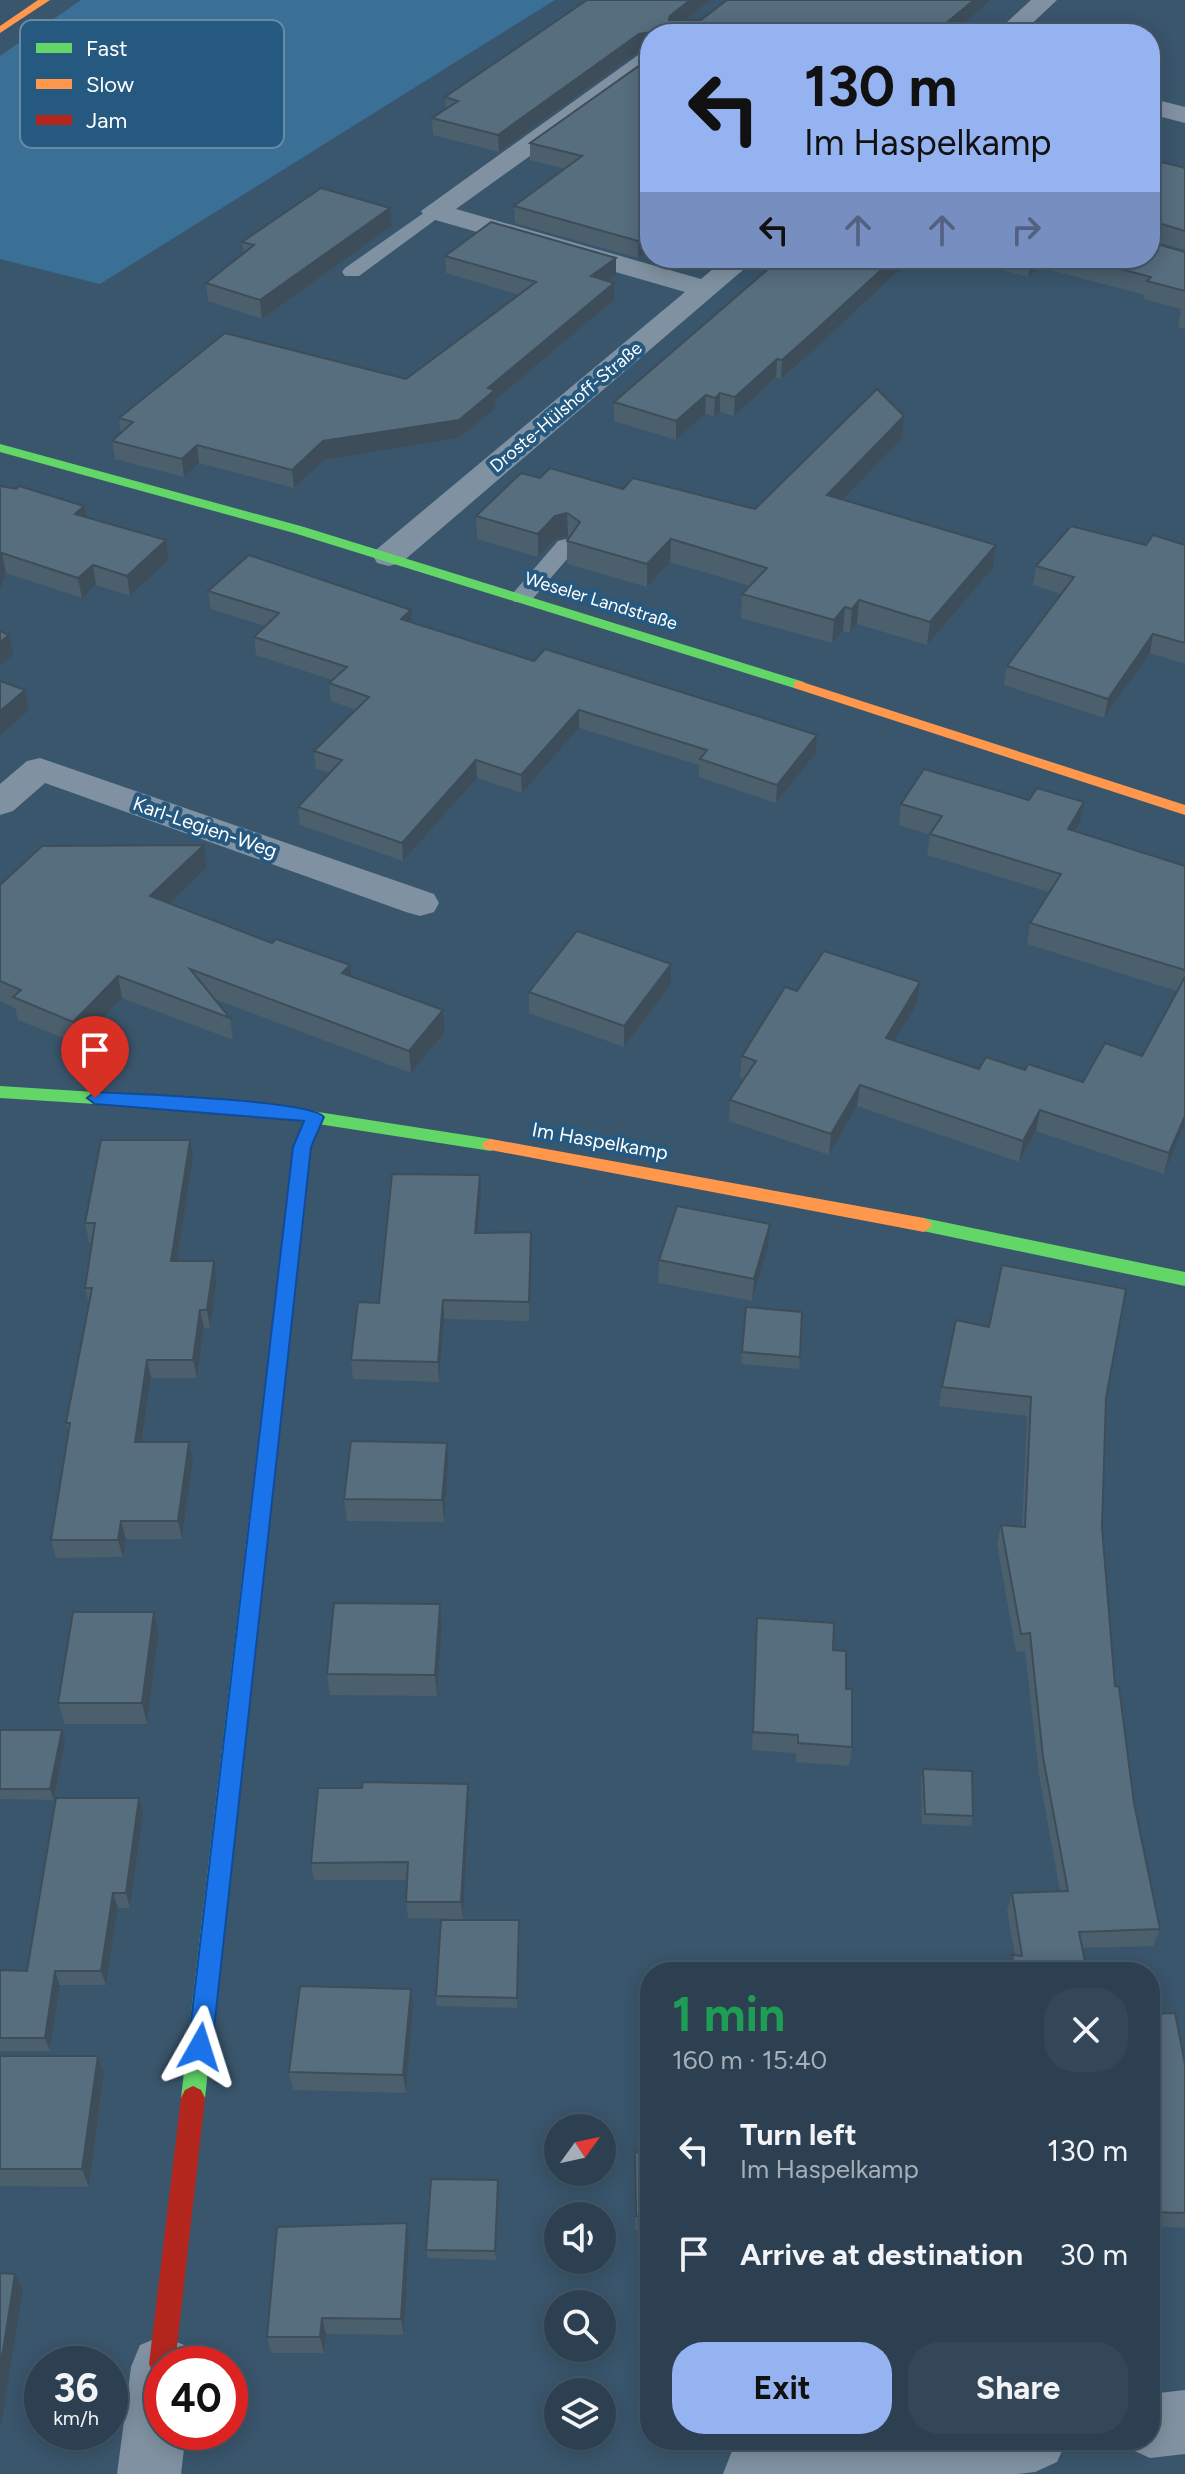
<!DOCTYPE html>
<html lang="en">
<head>
<meta charset="utf-8">
<style>
  :root { --surface:#2c4051; --page:#344758; --text:#f1f3f6; --muted:#a6afb7; --line:#485968; --accent:#95b2f1 }
  body { margin:0; font-family:Figtree,sans-serif; background:var(--page); color:var(--text); height:100vh; display:flex; flex-direction:column; font-size:30px; white-space:nowrap }
  * { box-sizing:border-box; margin:0 }
  p { font-size:26px; color:var(--muted) }
  .icon { flex:none; width:44px; height:44px; fill:none; stroke:currentColor; stroke-width:2; stroke-linecap:round; stroke-linejoin:round }
  .map { position:relative; flex:1; overflow:hidden }
  .side { position:absolute; left:640px; top:1962px; width:520px; height:488px; display:flex; flex-direction:column; background:var(--surface); border-radius:32px; box-shadow:0 4px 20px #0003,0 0 0 2px var(--line) }
  .side>* { flex:none }
  .top-card { position:absolute; left:640px; top:24px; width:520px; height:244px; border-radius:32px; box-shadow:0 4px 20px #0003,0 0 0 2px var(--line); background:#95b2f1; color:#111; overflow:hidden }
  .needle { width:52px; rotate:57deg }
  .fabs { position:absolute; left:544px; top:2114px; display:grid; gap:16px }
  .fabs a { display:grid; place-items:center; width:72px; height:72px; border-radius:50%; background:var(--surface); box-shadow:0 4px 20px #0003,0 0 0 2px var(--line); font-size:40px }
  .speed { position:absolute; left:24px; top:2346px; display:flex; gap:16px; font-size:40px; font-weight:700; text-align:center }
  .speed>* { display:grid; place-content:center; width:104px; height:104px; border-radius:50%; background:var(--surface); box-shadow:0 4px 20px #0003,0 0 0 2px var(--line); line-height:1 }
  .speed small { font-size:20px; font-weight:400 }
  .speed .limit { border:12px solid #d22; background:#fff; color:#111 }
  .pin { position:absolute; display:grid; place-items:center; width:68px; height:68px; color:#fff; margin:-82px -34px; border-radius:50% 50% 50% 0; rotate:-45deg; box-shadow:0 0 8px #0007 }
  .pin .icon { rotate:45deg }
  .me { position:absolute; width:88px; margin:-44px; rotate:6deg; stroke-linejoin:round; filter:drop-shadow(0 0 6px #0008) }
  .turn { display:flex; align-items:center; gap:28px; height:168px; padding:0 32px; font-size:36px }
  .turn .icon { width:104px; height:104px; stroke-width:2.5 }
  .turn b { display:block; font-size:56px; line-height:68px }
  .lanes { display:flex; align-items:center; height:76px; padding:0 32px; background:#0003; justify-content:center; gap:40px; direction:ltr }
  .lanes .off { opacity:.35 }
  .round { display:grid; place-items:center; flex:none; width:84px; height:84px; border-radius:32px; background:var(--page) }
  .head { display:flex; align-items:center; justify-content:space-between; height:136px; padding:0 32px }
  h1 { font-size:48px; font-weight:700; line-height:60px; color:#1e9e55 }
  .button { display:flex; gap:16px; margin-top:auto; padding:16px 32px }
  .button a { flex:1; height:92px; border-radius:32px; background:var(--accent); color:#111; font-size:32px; font-weight:700; line-height:92px; text-align:center }
  .button a+a { background:var(--page); color:var(--text) }
  ul { padding:0; list-style:none }
  li { display:flex; align-items:center; gap:24px; height:104px; padding:0 32px }
  li div { flex:1 }
  li b { display:block; font-size:30px }
  li em { font-style:normal }
  .map>svg:first-child { display:block }
</style>
</head>
<body>
<div class="map">
<svg width="1185" height="2474" viewBox="0 0 1185 2474">
  <rect width="100%" height="100%" fill="#3a566c"/>
  <!-- green -->
  <polygon fill="#3a6f96" points="81,0 555,0 100,284 0,259 0,56"/>
  <g fill="none" stroke-linecap="round" stroke-linejoin="round">
    <!-- lane -->
    <g fill="#8092a2" fill-rule="evenodd">
      <polygon points="435,205 442,207 442,215 359,276 345,276 342,272 345,268"/>
      <polygon points="566,539 577,546 574,551 530,602 514,602 511,597 514,592 558,541"/>
    </g>
    <!-- street -->
    <g fill="#8092a2" fill-rule="evenodd">
      <polygon points="1031,0 1057,0 1021,34 994,34"/>
      <polygon points="650,51 650,70 456,209 701,279 726,258 757,258 401,563 389,566 377,563 373,556 377,549 685,292 425,217 421,211 641,53"/>
      <polygon points="1150,98 1185,107 1185,123 1150,114"/>
      <polygon points="40,758 434,894 439,903 434,912 420,916 406,912 45,783 13,811 0,815 0,784 27,761"/>
      <polygon points="162,2336 184,2345 192,2364 162,2364 162,2432 186,2432 181,2474 117,2474 131,2367 140,2345"/>
      <polygon points="1185,2390 1185,2454 1150,2458 1128,2448 1124,2440 1150,2440 1150,2394"/>
      <polygon points="771,2440 1067,2440 1057,2462 1035,2472 1017,2474 723,2474 732,2451"/>
    </g>
    <!-- fast -->
    <g fill="#63d668" fill-rule="evenodd">
      <polygon points="0,444 304,527 804,682 806,685 804,688 794,688 294,533 0,452"/>
      <polygon points="0,1086 254,1102 491,1139 500,1145 491,1151 254,1114 0,1098"/>
      <polygon points="924,1218 1185,1272 1185,1286 918,1230 915,1225"/>
      <polygon points="257,1527 264,1529 267,1535 205,2098 201,2106 193,2110 185,2106 181,2098 247,1535 250,1529"/>
    </g>
    <!-- slow -->
    <g fill="#ff974d" fill-rule="evenodd">
      <polygon points="38,0 50,0 0,33 0,26"/>
      <polygon points="799,681 1185,805 1185,815 794,688 794,682"/>
      <polygon points="315,1111 324,1117 311,1147 267,1535 264,1541 257,1543 250,1541 247,1535 293,1147 309,1113"/>
      <polygon points="491,1139 924,1218 933,1225 924,1232 485,1149 482,1145 485,1141"/>
    </g>
    <!-- jam -->
    <polygon fill="#b3261e" fill-rule="evenodd" points="193,2086 201,2090 205,2098 175,2364 162,2364 162,2377 153,2373 149,2364 181,2098 185,2090"/>
  </g>
  <!-- wall -->
  <g fill="#4b5f6d">
    <polygon points="711,0 684,20 701,20 991,0 951,34 650,34 639,51 499,152 433,135 432,118 446,109 445,97"/>
    <polygon points="650,58 638,258 515,223 514,206 565,169 530,160 530,143"/>
    <polygon points="1150,159 1185,168 1185,250 1150,240"/>
    <polygon points="392,226 262,319 208,301 206,283 244,254 242,242"/>
    <polygon points="1185,252 1185,329 1178,327 1181,309 1144,299 1145,295 1039,267 1028,277 958,258 1150,258"/>
    <polygon points="445,256 616,275 608,281 614,283 614,300 495,400 496,408 459,438 324,460 294,488 199,463 184,477 115,459 112,441 121,433 119,418 406,379 519,295 446,273"/>
    <polygon points="781,258 912,258 816,348 781,379 776,377 734,416 720,412 714,416 705,414 676,440 614,421 614,402"/>
    <polygon points="904,416 902,439 843,500 996,545 993,568 927,645 857,624 850,633 843,631 832,643 741,618 742,594 750,586 670,562 647,587 567,564 567,541 569,537 568,536 556,539 538,557 477,539 476,516 540,478 623,489 755,509"/>
    <polygon points="0,486 86,517 166,540 169,560 130,596 96,585 82,598 6,573 0,590"/>
    <polygon points="1146,545 1185,545 1185,664 1150,653 1104,718 1004,685 1007,666 1061,594 1033,585 1036,566"/>
    <polygon points="208,591 412,623 534,661 817,735 816,753 776,803 699,777 699,765 579,728 522,793 477,778 403,861 300,825 298,807 329,773 316,769 314,751 356,710 331,701 329,683 332,680 256,655 254,637 265,626 211,609"/>
    <polygon points="1029,800 1084,802 1080,823 1076,832 1185,866 1185,1124 1164,1174 1036,1131 1019,1162 857,1106 829,1155 729,1121 730,1100 744,1079 740,1077 742,1056 797,991 920,982 917,1004 894,1041 979,1069 1025,1070 1083,1082 1142,1056 1177,991 1027,944 1030,923 1049,892 927,855 930,835 899,825 901,804"/>
    <polygon points="204,845 207,867 169,903 351,976 443,1010 445,1032 411,1073 214,999 230,1018 233,1040 122,998 78,1044 18,1020 15,1008 0,1001 0,885"/>
    <polygon points="671,964 671,985 624,1047 529,1013 529,992"/>
    <polygon points="193,1159 177,1261 214,1261 217,1280 210,1328 204,1328 197,1378 151,1378 142,1442 189,1442 193,1460 182,1539 126,1539 123,1557 56,1558 51,1540 69,1434 66,1423 89,1305 85,1288 92,1242 89,1242 85,1223"/>
    <polygon points="481,1195 478,1233 532,1252 529,1321 444,1319 439,1382 353,1379 351,1360 379,1303"/>
    <polygon points="768,1247 752,1301 658,1283 659,1260"/>
    <polygon points="746,1307 800,1357 799,1369 741,1364"/>
    <polygon points="942,1387 1106,1398 1102,1527 1115,1686 1134,1803 1160,1929 1153,1946 1082,1948 1087,1972 1008,1972 1012,1955 1015,1955 1007,1910 1012,1893 1060,1891 1039,1775 1025,1651 1016,1652 997,1544 1001,1525 1022,1527 1027,1416 939,1406"/>
    <polygon points="448,1465 444,1522 347,1521 344,1499"/>
    <polygon points="440,1604 442,1626 437,1696 330,1695 327,1674"/>
    <polygon points="154,1612 159,1633 147,1724 65,1724 58,1703"/>
    <polygon points="757,1618 833,1650 846,1689 852,1747 849,1766 796,1762 796,1753 752,1750"/>
    <polygon points="0,1730 65,1741 54,1800 0,1799"/>
    <polygon points="923,1769 973,1816 971,1826 922,1824 921,1779"/>
    <polygon points="468,1784 469,1802 463,1919 408,1918 406,1902 407,1880 314,1880 311,1863 362,1788"/>
    <polygon points="139,1798 143,1813 130,1908 118,1908 106,1985 60,1985 50,2051 0,2051 0,1970 27,1971"/>
    <polygon points="520,1930 517,2008 437,2006 436,1996"/>
    <polygon points="413,2008 406,2093 293,2090 289,2072"/>
    <polygon points="1150,2014 1185,2064 1185,2228 1150,2226"/>
    <polygon points="0,2056 98,2056 104,2074 89,2187 0,2186"/>
    <polygon points="650,2153 650,2231 635,2230 635,2168"/>
    <polygon points="499,2189 496,2260 428,2258 426,2250"/>
    <polygon points="407,2223 409,2240 404,2335 326,2334 324,2353 271,2353 267,2337"/>
  </g>
  <!-- shaded-wall -->
  <g fill="#3d4d59">
    <polygon points="690,0 711,0 669,32 670,16"/>
    <polygon points="974,0 991,0 951,34 933,34"/>
    <polygon points="652,32 652,34 650,34 650,49 639,51 499,152 498,135 639,34"/>
    <polygon points="390,208 392,226 262,319 260,300"/>
    <polygon points="650,232 650,249 638,258 638,241"/>
    <polygon points="616,258 616,275 591,294 591,276"/>
    <polygon points="894,258 912,258 816,348 781,379 782,360"/>
    <polygon points="1032,258 1040,258 1039,267 1028,277"/>
    <polygon points="614,283 614,300 495,400 496,408 459,438 324,460 294,488 292,470 323,441 488,388"/>
    <polygon points="777,359 776,377 734,416 735,397"/>
    <polygon points="720,393 720,412 714,416 715,398"/>
    <polygon points="706,395 705,414 676,440 676,421"/>
    <polygon points="904,416 902,439 825,518 827,495"/>
    <polygon points="197,445 199,463 184,477 182,459"/>
    <polygon points="84,506 88,526 75,514"/>
    <polygon points="567,513 568,536 556,539 538,557 538,534 555,516"/>
    <polygon points="671,539 670,562 647,587 647,564"/>
    <polygon points="166,540 169,560 130,596 127,576"/>
    <polygon points="996,545 993,568 927,645 930,622"/>
    <polygon points="2,553 6,573 0,590 0,558"/>
    <polygon points="93,565 96,585 82,598 78,578"/>
    <polygon points="859,600 857,624 850,633 852,609"/>
    <polygon points="845,607 843,631 832,643 834,620"/>
    <polygon points="411,610 412,628 401,619"/>
    <polygon points="1153,634 1150,653 1104,718 1108,699"/>
    <polygon points="9,635 13,655 0,666 0,642"/>
    <polygon points="25,690 29,710 0,735 0,711"/>
    <polygon points="579,710 579,728 522,793 521,775"/>
    <polygon points="817,735 816,753 776,803 777,785"/>
    <polygon points="476,760 477,778 403,861 402,843"/>
    <polygon points="1084,802 1080,823 1064,850 1068,829"/>
    <polygon points="204,845 207,867 154,918 150,896"/>
    <polygon points="671,964 671,985 624,1047 624,1026"/>
    <polygon points="350,965 352,987 342,973"/>
    <polygon points="118,976 122,998 78,1044 73,1022"/>
    <polygon points="920,982 917,1004 883,1059 886,1038"/>
    <polygon points="443,1010 445,1032 411,1073 409,1051"/>
    <polygon points="860,1085 857,1106 829,1155 831,1134"/>
    <polygon points="1040,1110 1036,1131 1019,1162 1023,1141"/>
    <polygon points="1185,1116 1185,1124 1164,1174 1169,1153"/>
    <polygon points="190,1140 193,1159 174,1280 171,1261"/>
    <polygon points="480,1175 481,1195 476,1253 475,1233"/>
    <polygon points="770,1224 768,1247 752,1301 754,1279"/>
    <polygon points="531,1232 532,1252 529,1321 529,1302"/>
    <polygon points="214,1261 217,1280 210,1328 207,1310"/>
    <polygon points="443,1300 444,1319 439,1382 438,1362"/>
    <polygon points="200,1310 204,1328 197,1378 193,1360"/>
    <polygon points="147,1360 151,1378 139,1460 135,1442"/>
    <polygon points="189,1442 193,1460 182,1539 178,1521"/>
    <polygon points="447,1443 448,1465 444,1522 442,1500"/>
    <polygon points="121,1521 126,1539 123,1557 118,1540"/>
    <polygon points="440,1604 442,1626 437,1696 435,1675"/>
    <polygon points="154,1612 159,1633 147,1724 142,1703"/>
    <polygon points="62,1730 65,1741 54,1800 50,1789"/>
    <polygon points="468,1784 469,1802 463,1919 461,1902"/>
    <polygon points="139,1798 143,1813 130,1908 126,1893"/>
    <polygon points="113,1893 118,1908 106,1985 101,1971"/>
    <polygon points="55,1971 60,1985 50,2051 45,2038"/>
    <polygon points="411,1989 413,2008 406,2093 403,2075"/>
    <polygon points="98,2056 104,2074 89,2187 82,2169"/>
    <polygon points="498,2180 499,2189 496,2260 495,2251"/>
    <polygon points="407,2223 409,2240 404,2335 401,2319"/>
    <polygon points="15,2274 23,2289 1,2426 0,2424 0,2370"/>
    <polygon points="322,2318 326,2334 324,2353 320,2337"/>
  </g>
  <!-- building -->
  <g fill="#576e7f" stroke="#3d4d59" stroke-width="2">
    <polygon points="587,0 690,0 670,16 669,20 701,20 727,0 974,0 933,34 652,34 652,32 639,34 498,135 432,118 458,101 445,97"/>
    <polygon points="650,58 650,232 638,241 514,206 582,156 530,143"/>
    <polygon points="1150,159 1185,168 1185,231 1152,221 1150,229"/>
    <polygon points="321,188 390,208 260,300 206,283 254,245 242,242"/>
    <polygon points="491,222 616,258 591,276 614,283 488,388 495,390 459,420 323,441 292,470 197,445 182,459 112,441 133,422 119,418 225,333 406,379 536,282 445,256"/>
    <polygon points="1150,242 1185,252 1185,291 1147,281 1151,277 1078,258 1150,258"/>
    <polygon points="781,258 894,258 817,329 782,360 777,359 735,397 720,393 715,398 706,395 676,421 614,402"/>
    <polygon points="877,389 904,416 827,495 996,545 930,622 859,600 852,609 845,607 834,620 742,594 767,568 671,539 647,564 567,541 580,522 567,513 555,516 538,534 476,516 521,473 540,478 550,468 623,489 633,478 755,509"/>
    <polygon points="0,486 16,489 19,486 84,506 75,514 166,540 127,576 93,565 78,578 2,553 0,558"/>
    <polygon points="1071,526 1146,545 1153,535 1185,545 1185,643 1153,634 1108,699 1007,666 1074,577 1036,566"/>
    <polygon points="249,555 411,610 401,619 534,661 545,649 817,735 777,785 700,759 707,750 579,710 521,775 476,760 402,843 298,807 342,760 314,751 369,697 329,683 347,667 254,637 279,613 208,591"/>
    <polygon points="0,631 9,635 0,642"/>
    <polygon points="0,681 25,690 0,711"/>
    <polygon points="924,769 1029,800 1037,788 1084,802 1068,829 1185,866 1185,970 1030,923 1061,874 930,834 942,816 901,804"/>
    <polygon points="204,845 150,896 272,943 276,939 350,965 342,973 443,1010 409,1051 190,969 230,1018 118,976 73,1022 13,997 21,990 0,981 0,885 42,846"/>
    <polygon points="577,931 671,964 624,1026 529,992"/>
    <polygon points="824,951 920,982 886,1038 979,1069 986,1057 1025,1070 1028,1064 1083,1082 1105,1043 1142,1056 1185,977 1185,1116 1169,1153 1040,1110 1023,1141 860,1085 831,1134 730,1100 756,1061 742,1056 785,987 797,991"/>
    <polygon points="101,1140 190,1140 171,1261 214,1261 207,1310 200,1310 193,1360 147,1360 135,1442 189,1442 178,1521 121,1521 118,1540 51,1540 70,1423 66,1423 92,1288 85,1288 95,1223 85,1223"/>
    <polygon points="392,1174 480,1175 475,1233 531,1232 529,1302 443,1300 438,1362 351,1360 358,1302 379,1303"/>
    <polygon points="677,1206 770,1224 754,1279 659,1260"/>
    <polygon points="1002,1265 1126,1289 1106,1398 1102,1527 1115,1686 1119,1687 1134,1803 1160,1929 1079,1932 1087,1972 1015,1972 1012,1955 1022,1956 1012,1893 1068,1891 1043,1757 1030,1633 1021,1634 1001,1525 1025,1527 1031,1397 942,1387 956,1320 989,1327"/>
    <polygon points="746,1307 802,1312 800,1357 742,1352"/>
    <polygon points="351,1441 447,1443 442,1500 344,1499"/>
    <polygon points="334,1603 440,1604 435,1675 327,1674"/>
    <polygon points="73,1612 154,1612 142,1703 58,1703"/>
    <polygon points="757,1618 834,1623 833,1650 846,1651 846,1689 852,1689 852,1747 798,1743 798,1735 753,1732"/>
    <polygon points="0,1730 62,1730 50,1789 0,1789"/>
    <polygon points="923,1769 972,1771 973,1816 925,1814"/>
    <polygon points="363,1782 468,1784 461,1902 406,1902 408,1862 311,1863 318,1788 362,1788"/>
    <polygon points="56,1798 139,1798 126,1893 113,1893 101,1971 55,1971 45,2038 0,2038 0,1970 27,1971"/>
    <polygon points="441,1920 519,1920 517,1998 436,1996"/>
    <polygon points="300,1986 411,1989 403,2075 289,2072"/>
    <polygon points="1175,2013 1185,2064 1185,2213 1150,2212 1150,2014"/>
    <polygon points="0,2056 98,2056 82,2169 0,2169"/>
    <polygon points="635,2152 650,2153 650,2216 636,2216"/>
    <polygon points="431,2179 498,2180 495,2251 426,2250"/>
    <polygon points="407,2223 401,2319 322,2318 320,2337 267,2337 277,2227"/>
    <polygon points="0,2273 15,2274 0,2370"/>
  </g>
  <!-- route -->
  <path fill="#1a73e8" stroke="#114b97" stroke-width="2" d="M 95,1092 C 128,1094 311,1100 324,1117 L 311,1147 L 212,2047 L 208,2055 L 200,2058 L 191,2055 L 188,2047 L 293,1147 L 304,1121 L 95,1104 L 87,1098 Z"/>
  <g text-anchor="middle" dominant-baseline="central" stroke-width="8" stroke-linejoin="round" paint-order="stroke">
    <!-- far-street labels -->
    <g font-size="18" fill="#fff" stroke="#265980">
      <text transform="translate(566 407) rotate(-40)">Droste-Hülshoff-Straße</text>
      <text transform="translate(601 601) rotate(17)">Weseler Landstraße</text>
    </g>
    <!-- street labels -->
    <g font-size="20" fill="#fff" stroke="#265980">
      <text transform="translate(205 827) rotate(19)">Karl-Legien-Weg</text>
      <text transform="translate(600 1141) rotate(10)">Im Haspelkamp</text>
    </g>
  </g>
  <!-- legend -->
  <rect x="20" y="20" width="264" height="128" rx="12" fill="#265980" stroke="#678ba6" stroke-width="2"/>
  <rect x="36" y="43" width="36" height="10" fill="#63d668"/>
  <rect x="36" y="79" width="36" height="10" fill="#ff974d"/>
  <rect x="36" y="115" width="36" height="10" fill="#b3261e"/>
  <g font-size="22" fill="#fff">
    <text x="86" y="56">Fast</text>
    <text x="86" y="92">Slow</text>
    <text x="86" y="128">Jam</text>
  </g>
</svg>
<div class="fabs">
<a><svg class="needle" viewBox="-14 -14 28 28"><path d="M0-13l5 13h-10z" fill="#e53935"/><path d="M0 13l5-13h-10z" fill="#a6afb7"/></svg></a>
<a><svg class="icon" aria-label="sound" viewBox="0 0 24 24"><path d="M4 9h4l5-4v14l-5-4H4zM17 9q2 3 0 6"/></svg></a>
<a><svg class="icon" aria-label="search" viewBox="0 0 24 24"><circle cx="10" cy="10" r="6"/><path d="M15 15l6 6"/></svg></a>
<a><svg class="icon" aria-label="layers" viewBox="0 0 24 24"><path d="M12 4l9 5-9 5-9-5zM3 14l9 5 9-5"/></svg></a>
</div>
<div class="speed"><div>36<small>km/h</small></div><div class="limit">40</div></div>
<div class="pin" style="left:95px;top:1098px;background:#d93025"><svg class="icon" aria-label="arrive" viewBox="0 0 24 24"><path d="M6 21V4h12l-3 4 3 4H6"/></svg></div>
<svg class="me" style="left:200px;top:2047px" viewBox="-20 -20 40 40"><path d="M0-17L14 15 0 8-14 15z" fill="#1a73e8" stroke="#fff" stroke-width="4"/></svg>
<div class="top-card">
<div class="turn"><svg class="icon" aria-label="left" viewBox="0 0 24 24"><path d="M17 20v-9H6M10 6l-5 5 5 5"/></svg><div><b>130 m</b>Im Haspelkamp</div></div>
<div class="lanes"><svg class="icon" aria-label="left" viewBox="0 0 24 24"><path d="M17 20v-9H6M10 6l-5 5 5 5"/></svg><svg class="icon off" aria-label="ahead" viewBox="0 0 24 24"><path d="M12 20V5M6 11l6-6 6 6"/></svg><svg class="icon off" aria-label="ahead" viewBox="0 0 24 24"><path d="M12 20V5M6 11l6-6 6 6"/></svg><svg class="icon off" aria-label="right" viewBox="0 0 24 24"><path d="M7 20v-9h11M14 6l5 5-5 5"/></svg></div>
</div>
<section class="side">
<div class="head"><div><h1>1 min</h1><p>160 m · 15:40</p></div><a class="round"><svg class="icon" aria-label="close" viewBox="0 0 24 24"><path d="M6 6l12 12M18 6L6 18"/></svg></a></div>
<ul>
<li><svg class="icon" aria-label="left" viewBox="0 0 24 24"><path d="M17 20v-9H6M10 6l-5 5 5 5"/></svg><div><b>Turn left</b><p>Im Haspelkamp</p></div><em>130 m</em></li>
<li><svg class="icon" aria-label="arrive" viewBox="0 0 24 24"><path d="M6 21V4h12l-3 4 3 4H6"/></svg><div><b>Arrive at destination</b></div><em>30 m</em></li>
</ul>
<div class="button"><a>Exit</a><a>Share</a></div>
</section>
</div>
</body>
</html>
